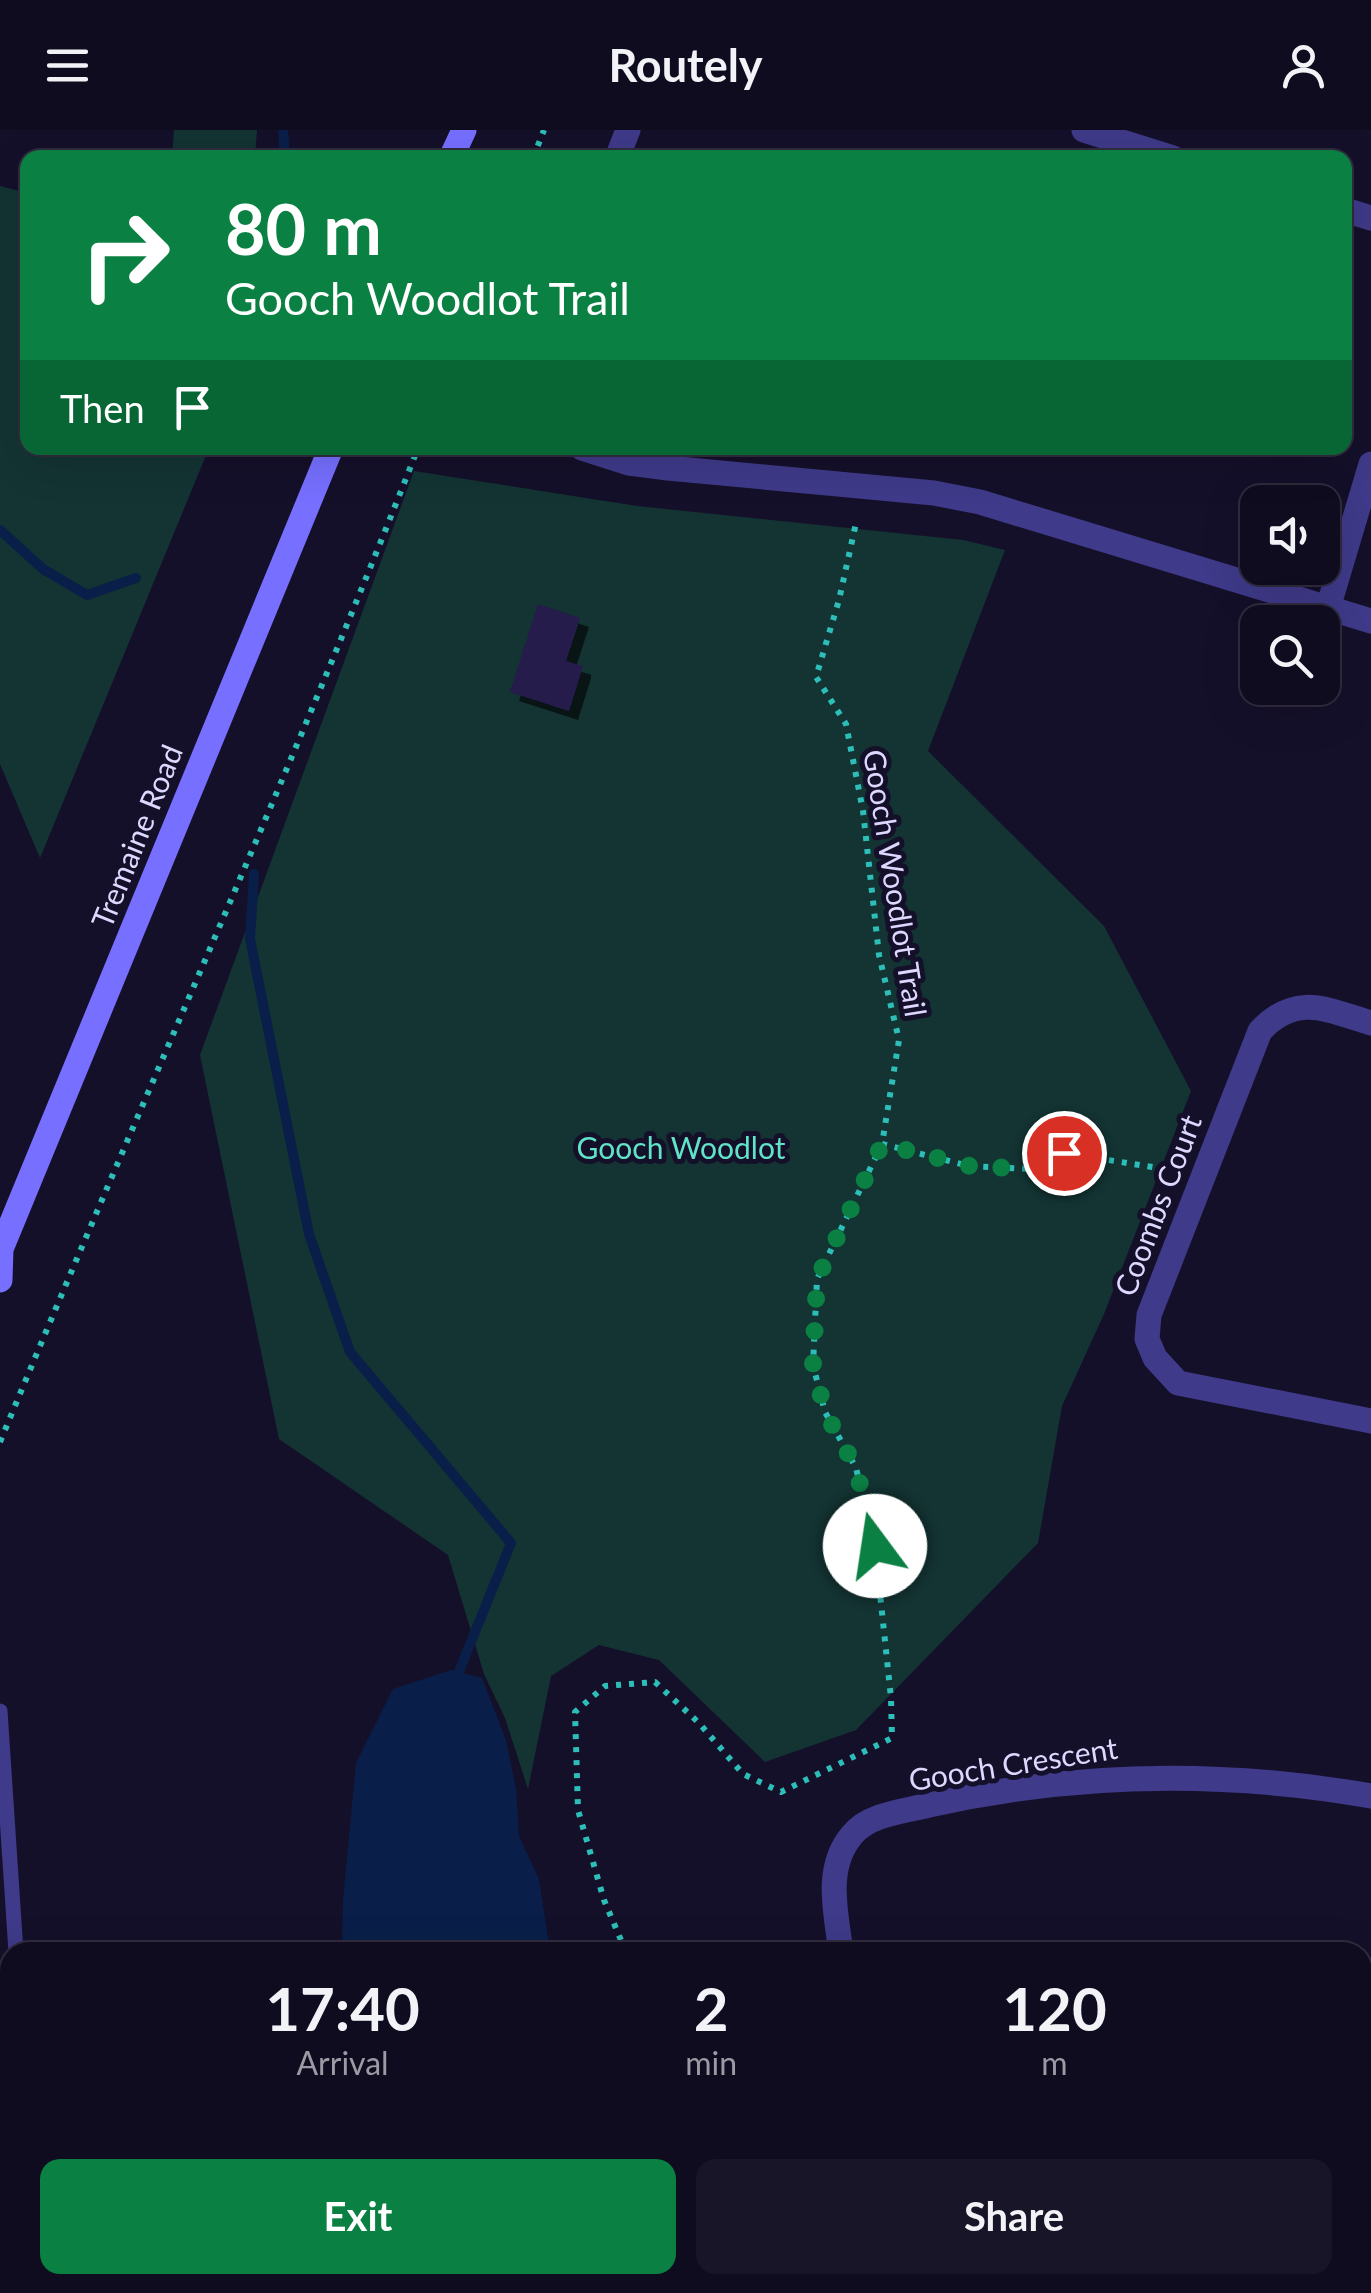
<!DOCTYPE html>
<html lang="en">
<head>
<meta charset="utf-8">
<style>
  :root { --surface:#100c20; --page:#191529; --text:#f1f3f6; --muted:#9c9ba5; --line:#302c3e; --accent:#0b8043 }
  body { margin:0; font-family:Lato,sans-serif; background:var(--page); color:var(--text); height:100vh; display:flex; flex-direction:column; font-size:38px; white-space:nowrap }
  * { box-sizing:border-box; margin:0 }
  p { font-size:32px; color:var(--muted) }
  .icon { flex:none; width:55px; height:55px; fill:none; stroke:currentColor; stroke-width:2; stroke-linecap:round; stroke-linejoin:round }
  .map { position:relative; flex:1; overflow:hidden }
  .details { position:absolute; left:0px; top:1812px; width:1372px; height:352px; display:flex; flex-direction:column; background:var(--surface); border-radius:30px 30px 0 0; box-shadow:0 10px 40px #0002,0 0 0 2px var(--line) }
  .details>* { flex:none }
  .guide { position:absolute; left:20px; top:20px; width:1332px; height:305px; border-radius:20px; box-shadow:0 10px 40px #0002,0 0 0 2px var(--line); background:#0b8043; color:#fff; overflow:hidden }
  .controls { position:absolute; left:1240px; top:355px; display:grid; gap:20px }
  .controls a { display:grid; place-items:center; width:100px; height:100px; border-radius:20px; background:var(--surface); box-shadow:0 10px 40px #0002,0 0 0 2px var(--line); font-size:50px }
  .pin { position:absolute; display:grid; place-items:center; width:85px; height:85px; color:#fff; margin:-42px; border:5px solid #fff; border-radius:50%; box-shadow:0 2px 10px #0007 }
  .me { position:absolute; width:110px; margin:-55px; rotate:346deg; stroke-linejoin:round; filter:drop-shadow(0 0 8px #0008) }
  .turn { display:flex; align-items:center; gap:35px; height:210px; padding:0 40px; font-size:45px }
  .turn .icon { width:130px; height:130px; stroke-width:2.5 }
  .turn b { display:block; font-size:70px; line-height:85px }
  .then { display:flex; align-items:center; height:95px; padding:0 40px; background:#0003; gap:20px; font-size:38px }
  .eta { display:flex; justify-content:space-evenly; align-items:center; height:170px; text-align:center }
  .eta b { font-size:60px; font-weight:700; line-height:70px }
  .primary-button { display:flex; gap:20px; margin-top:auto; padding:20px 40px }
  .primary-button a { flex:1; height:115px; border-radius:20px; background:var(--accent); color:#fff; font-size:40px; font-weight:700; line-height:115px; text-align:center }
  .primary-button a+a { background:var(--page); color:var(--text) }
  header { display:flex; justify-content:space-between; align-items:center; height:130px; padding:0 40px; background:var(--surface); font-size:45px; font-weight:700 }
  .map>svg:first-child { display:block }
</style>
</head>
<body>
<header><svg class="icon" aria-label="menu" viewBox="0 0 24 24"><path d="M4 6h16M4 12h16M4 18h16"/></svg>Routely<svg class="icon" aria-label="person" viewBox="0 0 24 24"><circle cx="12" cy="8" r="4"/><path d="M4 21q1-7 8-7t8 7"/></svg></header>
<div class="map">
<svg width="1371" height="2163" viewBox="0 0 1371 2163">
  <defs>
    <filter id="shadow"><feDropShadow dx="9" dy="9" stdDeviation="0" flood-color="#0009"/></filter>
  </defs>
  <rect width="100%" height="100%" fill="#15102a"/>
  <!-- green -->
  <g fill="#133433">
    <polygon points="174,0 257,0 255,27 172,27"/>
    <polygon points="0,56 27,63 28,318 209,318 40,728 0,634"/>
    <polygon points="414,341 637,376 963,410 1005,420 928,621 1104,796 1191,961 1104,1184 1062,1276 1038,1413 856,1600 765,1632 659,1530 599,1515 551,1546 528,1659 505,1588 484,1544 448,1425 279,1309 200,925"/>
  </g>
  <!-- water -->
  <polygon fill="#091f49" points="451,1540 482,1548 506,1610 516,1659 519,1706 539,1749 548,1808 556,1822 342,1822 343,1770 356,1633 393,1559"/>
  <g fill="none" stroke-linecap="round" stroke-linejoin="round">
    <!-- stream -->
    <g stroke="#091f49" stroke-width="10">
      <polyline points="283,0 285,28"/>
      <polyline points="0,400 43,439 87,465 136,448"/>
      <polyline points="254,744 250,809 309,1104 350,1222 511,1413 454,1554"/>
    </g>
  </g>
  <!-- building -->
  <polygon fill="#261b4b" filter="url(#shadow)" points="538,474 580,488 566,531 583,536 569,581 510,562"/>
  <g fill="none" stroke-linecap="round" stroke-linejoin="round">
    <!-- path -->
    <g stroke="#2dbeb9" stroke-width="6" stroke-dasharray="5 8" stroke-linecap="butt">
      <polyline points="533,28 544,0"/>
      <polyline points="882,1014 969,1036 1031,1039 1064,1023 1165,1039"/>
      <path d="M 0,1312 C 137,980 287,652 418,318"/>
      <polyline points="626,1822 604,1770 578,1680 575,1582 605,1556 655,1552 699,1593 743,1644 781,1662 892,1608 891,1568 875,1416 856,1338 825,1282 813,1235 817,1149 882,1014 899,910 879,825 863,681 846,594 816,547 839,470 856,393"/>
      <polyline points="683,2159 684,2163"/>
    </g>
    <!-- service -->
    <g stroke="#3f3a89" stroke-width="15">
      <polyline points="0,1581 16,1822"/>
      <polyline points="123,2155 126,2163"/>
    </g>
    <!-- minor -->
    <g stroke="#3f3a89" stroke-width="25">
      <polyline points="1084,0 1173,28"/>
      <polyline points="617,28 628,0"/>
      <polyline points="1345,80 1371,88"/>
      <polyline points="582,318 629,333 668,338 934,363 980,372 1371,491"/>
      <polyline points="1328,478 1371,334"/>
      <path d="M 1371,893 C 1327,880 1297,862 1260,901 L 1149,1185 L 1147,1209 L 1155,1228 L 1178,1253 L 1371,1291"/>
      <path d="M 841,1822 C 836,1783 824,1738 852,1705 C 869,1684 905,1681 929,1675 C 1076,1642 1223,1640 1371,1666"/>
    </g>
    <!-- tertiary -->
    <g stroke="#3f3a89" stroke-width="25">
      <polyline points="1362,2057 1371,2060"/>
      <polyline points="547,2163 579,2155"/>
    </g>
    <!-- secondary -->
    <g stroke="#766fff" stroke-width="25">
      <polyline points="451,28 464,0"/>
      <polyline points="0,1150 1,1119 331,318"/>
    </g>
  </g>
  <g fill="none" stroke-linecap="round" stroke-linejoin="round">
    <!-- route -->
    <polyline stroke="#0b8043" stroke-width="18" stroke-dasharray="0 32.4" points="875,1416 856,1338 825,1282 813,1234 817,1149 882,1014 970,1036 1031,1039 1064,1023"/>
  </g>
  <g text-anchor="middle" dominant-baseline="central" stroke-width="10" stroke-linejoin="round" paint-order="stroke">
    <!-- street labels -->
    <g font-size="30" fill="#ded8ff" stroke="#15102a">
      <text transform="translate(136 706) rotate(-68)">Tremaine Road</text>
      <text transform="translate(896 753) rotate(81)">Gooch Woodlot Trail</text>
      <text transform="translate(1157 1075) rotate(-69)">Coombs Court</text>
      <text transform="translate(1013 1633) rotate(-9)">Gooch Crescent</text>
    </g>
    <!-- park labels -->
    <g font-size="30" fill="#60e3c6" stroke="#15102a">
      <text x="681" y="1017">Gooch Woodlot</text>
    </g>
  </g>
</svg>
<div class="controls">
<a><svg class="icon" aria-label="sound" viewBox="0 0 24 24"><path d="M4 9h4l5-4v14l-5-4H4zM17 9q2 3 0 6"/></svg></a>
<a><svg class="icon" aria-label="search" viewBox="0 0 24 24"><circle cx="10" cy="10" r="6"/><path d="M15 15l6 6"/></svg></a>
</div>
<div class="pin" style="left:1064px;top:1023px;background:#d93025"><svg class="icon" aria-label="arrive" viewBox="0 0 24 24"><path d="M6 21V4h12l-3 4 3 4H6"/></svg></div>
<svg class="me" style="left:875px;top:1416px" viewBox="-20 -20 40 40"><circle r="19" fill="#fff"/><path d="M0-13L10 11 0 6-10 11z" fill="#0b8043"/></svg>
<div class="guide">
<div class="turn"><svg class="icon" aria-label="right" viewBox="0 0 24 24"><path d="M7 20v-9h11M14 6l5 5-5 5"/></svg><div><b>80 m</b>Gooch Woodlot Trail</div></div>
<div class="then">Then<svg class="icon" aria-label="arrive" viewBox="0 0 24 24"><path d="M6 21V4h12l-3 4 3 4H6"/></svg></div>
</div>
<section class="details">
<div class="eta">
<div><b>17:40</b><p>Arrival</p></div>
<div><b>2</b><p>min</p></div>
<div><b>120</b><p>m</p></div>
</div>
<div class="primary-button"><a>Exit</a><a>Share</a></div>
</section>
</div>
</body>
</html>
